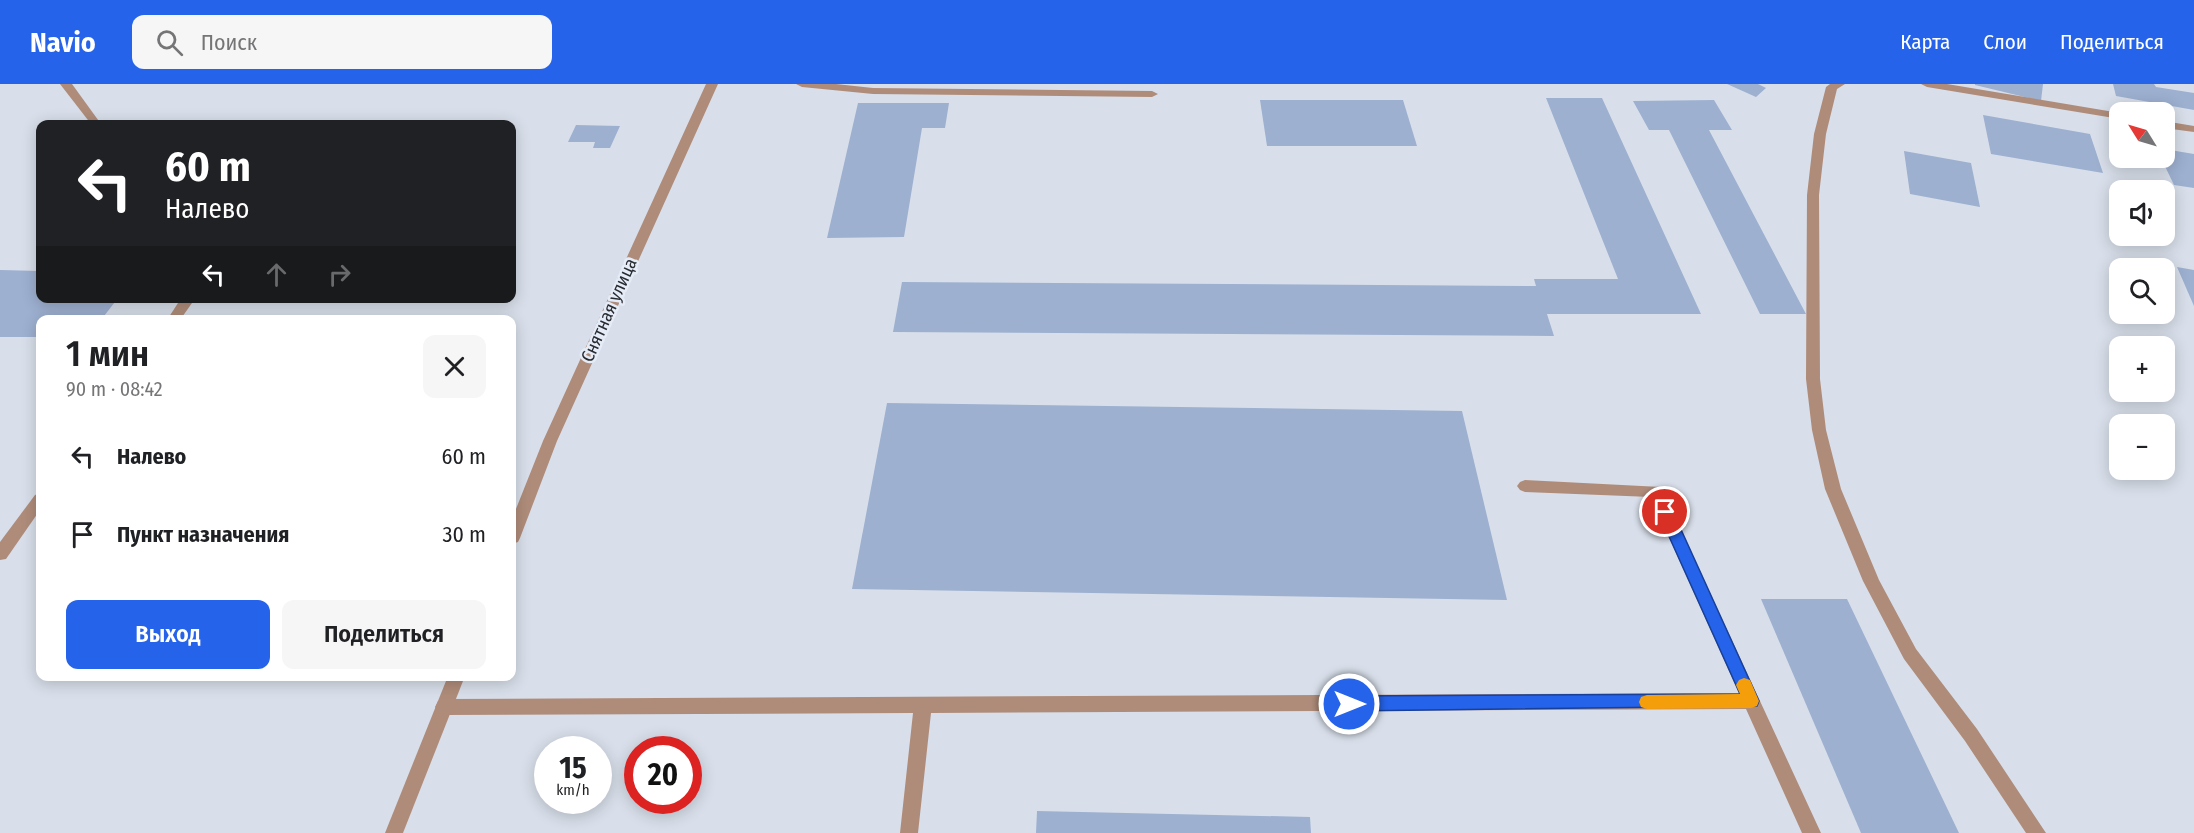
<!DOCTYPE html>
<html lang="ru">
<head>
<meta charset="utf-8">
<style>
  :root { --surface:#fff; --page:#f6f6f6; --text:#202124; --muted:#757577; --accent:#2563eb }
  body { margin:0; font-family:"Fira Sans Condensed",sans-serif; background:var(--page); color:var(--text); height:100vh; display:flex; flex-direction:column; font-size:22px; white-space:nowrap }
  * { box-sizing:border-box; margin:0 }
  p { font-size:20px; color:var(--muted) }
  .icon { flex:none; width:33px; height:33px; fill:none; stroke:currentColor; stroke-width:2; stroke-linecap:round; stroke-linejoin:round }
  .map { position:relative; flex:1; overflow:hidden }
  .drawer { position:absolute; left:36px; top:231px; width:480px; height:366px; display:flex; flex-direction:column; background:var(--surface); border-radius:12px; box-shadow:0 3px 15px #0003 }
  .drawer>* { flex:none }
  .top-card { position:absolute; left:36px; top:36px; width:480px; height:183px; border-radius:12px; box-shadow:0 3px 15px #0003; background:#202124; color:#fff; overflow:hidden }
  .needle { width:39px; rotate:307deg }
  .buttons { position:absolute; left:2109px; top:18px; display:grid; gap:12px }
  .buttons a { display:grid; place-items:center; width:66px; height:66px; border-radius:12px; background:var(--surface); box-shadow:0 3px 15px #0003; font-size:30px }
  .speed { position:absolute; left:534px; top:652px; display:flex; gap:12px; font-size:30px; font-weight:700; text-align:center }
  .speed>* { display:grid; place-content:center; width:78px; height:78px; border-radius:50%; background:var(--surface); box-shadow:0 3px 15px #0003; line-height:1 }
  .speed small { font-size:15px; font-weight:400 }
  .speed .limit { border:9px solid #d22; background:#fff; color:#111 }
  .pin { position:absolute; display:grid; place-items:center; width:51px; height:51px; color:#fff; margin:-26px; border:3px solid #fff; border-radius:50%; box-shadow:0 2px 6px #0007 }
  .me { position:absolute; width:66px; margin:-33px; rotate:90deg; stroke-linejoin:round; filter:drop-shadow(0 0 4px #0008) }
  .turn { display:flex; align-items:center; gap:21px; height:126px; padding:0 30px; font-size:27px }
  .turn .icon { width:78px; height:78px; stroke-width:2.5 }
  .turn b { display:block; font-size:42px; line-height:51px }
  .lanes { display:flex; align-items:center; height:57px; padding:0 30px; background:#0003; justify-content:center; gap:30px; direction:ltr }
  .lanes .off { opacity:.35 }
  .round { display:grid; place-items:center; flex:none; width:63px; height:63px; border-radius:12px; background:var(--page) }
  .summary { display:flex; align-items:center; justify-content:space-between; height:102px; padding:0 30px }
  h1 { font-size:36px; font-weight:600; line-height:45px }
  .primary-button { display:flex; gap:12px; margin-top:auto; padding:12px 30px }
  .primary-button a { flex:1; height:69px; border-radius:12px; background:var(--accent); color:#fff; font-size:24px; font-weight:600; line-height:69px; text-align:center }
  .primary-button a+a { background:var(--page); color:var(--text) }
  ul { padding:0; list-style:none }
  li { display:flex; align-items:center; gap:18px; height:78px; padding:0 30px }
  li div { flex:1 }
  li b { display:block; font-size:22px }
  li em { font-style:normal }
  header { display:flex; align-items:center; gap:36px; box-sizing:border-box; height:84px; padding:0 30px; background:var(--accent); color:#fff }
  header strong { font-size:28px }
  nav { display:flex; gap:33px; margin-inline-start:auto; font-size:21px }
  .search { width:420px; height:54px; background:var(--page); display:flex; align-items:center; gap:15px; box-sizing:border-box; padding:0 21px; border-radius:12px; color:var(--muted); font-size:22px }
  .map>svg:first-child { display:block }
</style>
</head>
<body>
<header>
<strong>Navio</strong>
<div class="search"><svg class="icon" aria-label="search" viewBox="0 0 24 24"><circle cx="10" cy="10" r="6"/><path d="M15 15l6 6"/></svg>Поиск</div>
<nav><a>Карта</a><a>Слои</a><a>Поделиться</a></nav>
</header>
<div class="map">
<svg width="2194" height="749" viewBox="0 0 2194 749">
  <rect width="100%" height="100%" fill="#d8dfea"/>
  <!-- building -->
  <g fill="#9db0d0">
    <polygon points="1727,0 1758,0 1766,4 1756,13"/>
    <polygon points="2043,0 2041,17 1975,1 1975,0"/>
    <polygon points="2113,0 2154,0 2156,3 2194,9 2194,26 2116,12"/>
    <polygon points="1546,14 1602,14 1701,230 1547,230 1554,252 893,248 902,198 1536,202 1534,195 1618,195"/>
    <polygon points="1260,16 1403,16 1417,62 1267,62"/>
    <polygon points="1714,16 1732,46 1709,46 1806,230 1760,230 1669,46 1649,46 1633,17"/>
    <polygon points="858,19 949,19 945,44 922,44 904,153 827,154"/>
    <polygon points="1983,31 2090,50 2103,89 1991,70"/>
    <polygon points="576,41 620,42 610,64 593,64 595,58 568,58"/>
    <polygon points="2164,65 2194,70 2194,104 2174,101 2161,74 2164,74"/>
    <polygon points="1904,67 1971,79 1980,123 1910,110"/>
    <polygon points="2177,183 2194,186 2194,222"/>
    <polygon points="0,186 40,187 40,214 118,214 101,236 40,236 40,253 0,253"/>
    <polygon points="887,319 1462,327 1507,516 852,505"/>
    <polygon points="1761,515 1847,515 1959,749 1861,749"/>
    <polygon points="1037,727 1310,733 1311,749 1036,749"/>
  </g>
  <g fill="none" stroke-linecap="round" stroke-linejoin="round">
    <!-- service -->
    <g fill="#af8c7a" fill-rule="evenodd">
      <polygon points="60,0 72,0 101,40 91,40"/>
      <polygon points="796,0 836,0 873,4 1152,7 1158,10 1152,13 873,10 802,3"/>
      <polygon points="1830,0 1845,0 1837,5 1826,50 1819,111 1820,295 1826,346 1841,405 1879,496 1916,565 1977,645 2046,749 2026,749 1965,657 1904,575 1863,497 1825,405 1812,346 1806,295 1807,111 1814,50 1826,3"/>
      <polygon points="1921,0 1947,0 2120,29 2120,35 1927,3"/>
      <polygon points="2164,37 2194,42 2194,48 2164,44"/>
      <polygon points="177,214 191,214 192,219 180,236 167,236 178,219"/>
      <polygon points="1525,396 1661,403 1821,749 1802,749 1746,625 931,629 918,749 900,749 913,629 444,631 438,629 435,623 438,617 444,615 1739,609 1651,413 1525,408 1520,406 1517,402 1520,398"/>
      <polygon points="40,409 40,426 6,475 0,476 0,458 35,411"/>
    </g>
    <!-- minor -->
    <g fill="#af8c7a" fill-rule="evenodd">
      <polygon points="706,0 718,0 557,357 520,454 518,458 512,460 512,435 543,357"/>
      <polygon points="448,592 465,592 403,749 385,749"/>
    </g>
  </g>
  <!-- route -->
  <polygon fill="#2563eb" stroke="#184099" stroke-width="1.5" points="1665,422 1673,428 1759,617 1757,622 1349,627 1343,625 1341,620 1343,614 1349,612 1740,610 1658,428"/>
  <!-- slow -->
  <polygon fill="#f59e0b" points="1744,594 1750,596 1759,617 1757,622 1751,624 1647,625 1641,623 1639,618 1641,613 1647,611 1740,610 1736,601 1739,596"/>
  <g text-anchor="middle" dominant-baseline="central" stroke-width="5" stroke-linejoin="round" paint-order="stroke">
    <!-- street labels -->
    <g font-size="18" fill="#282b2f" stroke="#e5ecf7">
      <text transform="translate(609 226) rotate(-66)">Снятная улица</text>
    </g>
  </g>
</svg>
<div class="buttons">
<a><svg class="needle" viewBox="-14 -14 28 28"><path d="M0-13l5 13h-10z" fill="#e53935"/><path d="M0 13l5-13h-10z" fill="#757577"/></svg></a>
<a><svg class="icon" aria-label="sound" viewBox="0 0 24 24"><path d="M4 9h4l5-4v14l-5-4H4zM17 9q2 3 0 6"/></svg></a>
<a><svg class="icon" aria-label="search" viewBox="0 0 24 24"><circle cx="10" cy="10" r="6"/><path d="M15 15l6 6"/></svg></a>
<a>+</a>
<a>−</a>
</div>
<div class="speed"><div>15<small>km/h</small></div><div class="limit">20</div></div>
<div class="pin" style="left:1665px;top:428px;background:#d93025"><svg class="icon" aria-label="arrive" viewBox="0 0 24 24"><path d="M6 21V4h12l-3 4 3 4H6"/></svg></div>
<svg class="me" style="left:1349px;top:620px" viewBox="-20 -20 40 40"><circle r="17" fill="#2563eb" stroke="#fff" stroke-width="3"/><path d="M0-11L8 9 0 5-8 9z" fill="#fff"/></svg>
<div class="top-card">
<div class="turn"><svg class="icon" aria-label="left" viewBox="0 0 24 24"><path d="M17 20v-9H6M10 6l-5 5 5 5"/></svg><div><b>60 m</b>Налево</div></div>
<div class="lanes"><svg class="icon" aria-label="left" viewBox="0 0 24 24"><path d="M17 20v-9H6M10 6l-5 5 5 5"/></svg><svg class="icon off" aria-label="ahead" viewBox="0 0 24 24"><path d="M12 20V5M6 11l6-6 6 6"/></svg><svg class="icon off" aria-label="right" viewBox="0 0 24 24"><path d="M7 20v-9h11M14 6l5 5-5 5"/></svg></div>
</div>
<section class="drawer">
<div class="summary"><div><h1>1 мин</h1><p>90 m · 08:42</p></div><a class="round"><svg class="icon" aria-label="close" viewBox="0 0 24 24"><path d="M6 6l12 12M18 6L6 18"/></svg></a></div>
<ul>
<li><svg class="icon" aria-label="left" viewBox="0 0 24 24"><path d="M17 20v-9H6M10 6l-5 5 5 5"/></svg><div><b>Налево</b></div><em>60 m</em></li>
<li><svg class="icon" aria-label="arrive" viewBox="0 0 24 24"><path d="M6 21V4h12l-3 4 3 4H6"/></svg><div><b>Пункт назначения</b></div><em>30 m</em></li>
</ul>
<div class="primary-button"><a>Выход</a><a>Поделиться</a></div>
</section>
</div>
</body>
</html>
